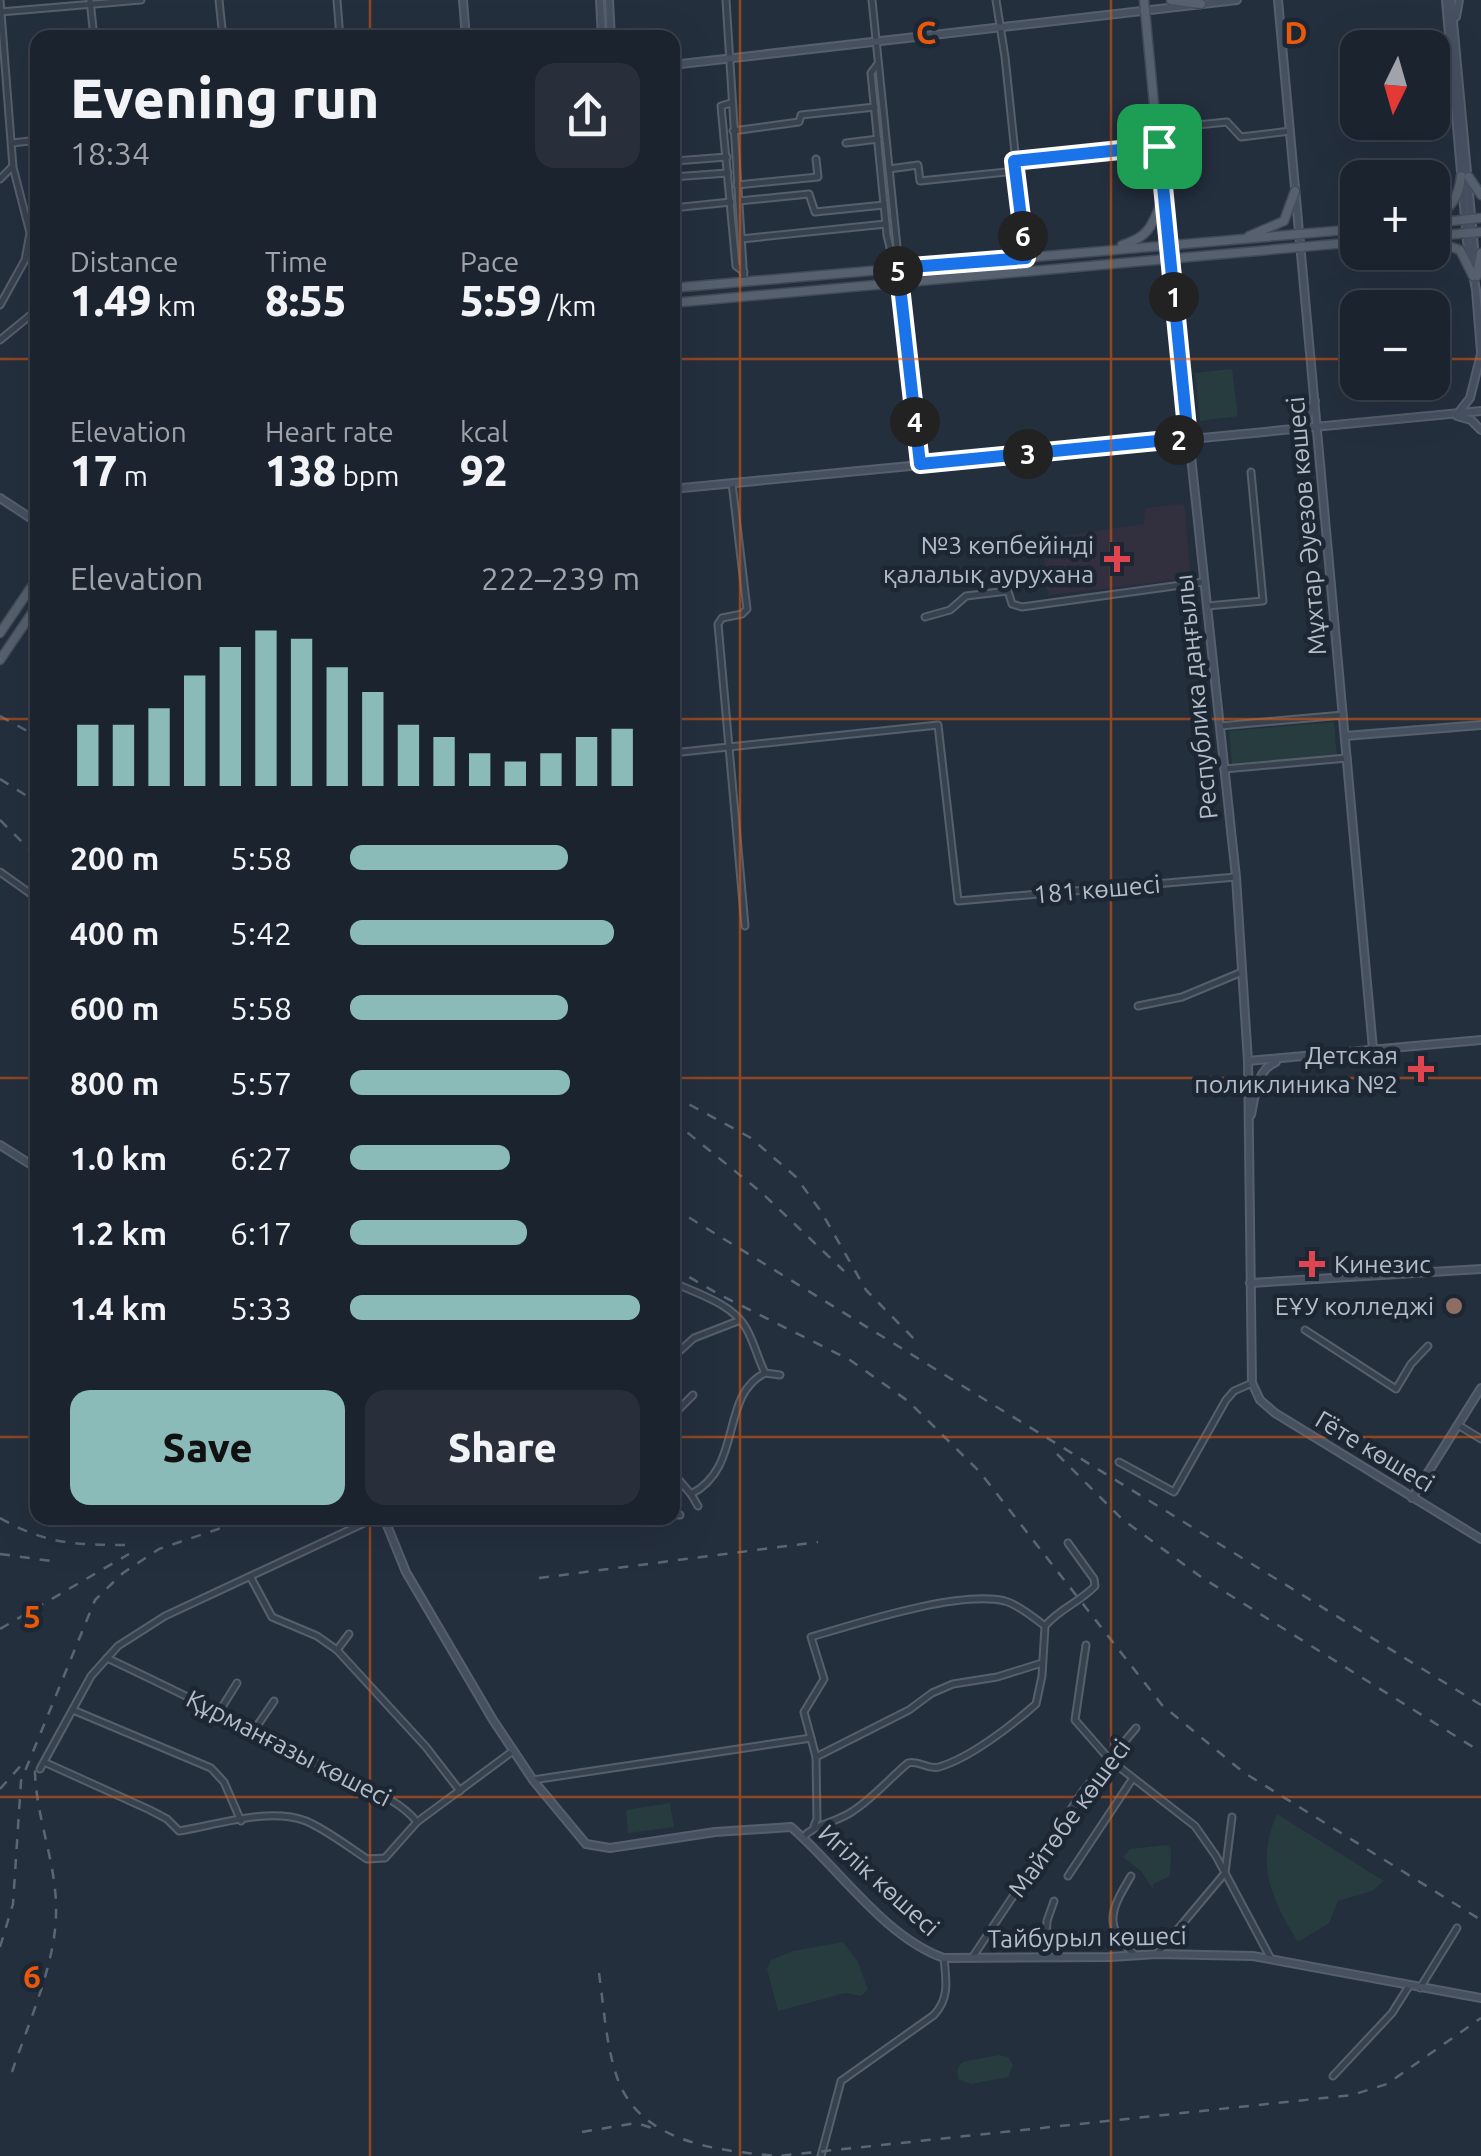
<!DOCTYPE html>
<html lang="en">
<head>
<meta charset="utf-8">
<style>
  body { margin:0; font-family:Ubuntu,sans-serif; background:#282f3a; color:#f1f3f6; height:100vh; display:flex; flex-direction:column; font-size:38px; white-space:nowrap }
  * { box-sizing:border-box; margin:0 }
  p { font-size:32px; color:#a0a4aa }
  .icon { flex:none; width:55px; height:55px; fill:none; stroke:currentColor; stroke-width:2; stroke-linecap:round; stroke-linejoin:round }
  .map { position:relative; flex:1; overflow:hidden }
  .drawer { position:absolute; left:30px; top:30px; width:650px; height:1495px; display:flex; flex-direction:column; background:#1b232e; border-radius:20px; box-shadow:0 10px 40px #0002,0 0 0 2px #39404a }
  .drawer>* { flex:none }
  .needle { width:65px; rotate:185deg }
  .controls { position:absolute; left:1340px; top:30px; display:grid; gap:20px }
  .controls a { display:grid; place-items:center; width:110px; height:110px; border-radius:20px; background:#1b232e; box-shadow:0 10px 40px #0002,0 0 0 2px #39404a; font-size:50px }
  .pin { position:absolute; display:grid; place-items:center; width:85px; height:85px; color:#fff; margin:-42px; border-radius:20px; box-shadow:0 5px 15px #0006 }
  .km { position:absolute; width:50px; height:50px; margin:-25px; border-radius:50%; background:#222; color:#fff; font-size:28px; line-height:50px; text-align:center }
  .round { display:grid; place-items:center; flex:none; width:105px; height:105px; border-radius:20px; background:#282f3a }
  .head { display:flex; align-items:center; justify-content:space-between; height:170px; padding:0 40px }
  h1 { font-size:55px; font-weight:800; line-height:75px }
  .stats { display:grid; grid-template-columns:repeat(3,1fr); gap:15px; height:170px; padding:10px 40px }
  .stats div { display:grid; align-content:center }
  .stats b { font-size:42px; font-weight:800 }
  .stats small { font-size:28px; font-weight:400 }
  .stats p { font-size:28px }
  .chart { height:280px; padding:20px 40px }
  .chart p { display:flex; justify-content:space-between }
  .chart svg { width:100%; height:180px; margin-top:10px; stroke:#8bbbb9; stroke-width:6 }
  .button { display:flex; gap:20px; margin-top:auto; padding:20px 40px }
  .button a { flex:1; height:115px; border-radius:20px; background:#8bbbb9; color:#111; font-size:40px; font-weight:800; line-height:115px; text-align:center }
  .button a+a { background:#282f3a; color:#f1f3f6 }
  ul { padding:0 40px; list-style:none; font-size:32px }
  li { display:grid; grid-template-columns:160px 120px 1fr; align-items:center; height:75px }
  li i { height:25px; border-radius:12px; background:#8bbbb9 }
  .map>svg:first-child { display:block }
</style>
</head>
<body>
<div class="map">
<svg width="1481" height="2156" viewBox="0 0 1481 2156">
  <rect width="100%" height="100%" fill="#242f3e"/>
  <polygon fill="#32303f" points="1184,504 1191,578 1048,595 1042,539 1144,524 1145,508"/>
  <g fill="#263c3f">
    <polygon points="1232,369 1238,416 1200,421 1195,373"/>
    <polygon points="1334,722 1337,757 1232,765 1229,731"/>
    <polygon points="670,1803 674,1827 628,1833 626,1810"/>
    <path d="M1277,1814L1384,1881L1372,1891L1338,1901L1329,1923L1298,1942C1271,1899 1255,1863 1277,1814Z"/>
    <polygon points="1167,1845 1171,1849 1170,1876 1153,1884 1153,1889 1141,1871 1123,1857 1130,1849"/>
    <polygon points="843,1942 858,1962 868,1990 861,1996 845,1993 778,2011 767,1969 771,1960 793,1951"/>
    <polygon points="999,2055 1008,2057 1013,2065 1008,2077 971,2084 958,2079 957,2070 962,2062"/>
  </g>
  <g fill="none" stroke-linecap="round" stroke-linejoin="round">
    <g stroke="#565f6c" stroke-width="9">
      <g id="street">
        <polyline points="90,0 94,38"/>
        <polyline points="219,0 223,38"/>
        <polyline points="337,0 340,38"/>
        <polyline points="726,0 744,282"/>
        <polyline points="872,0 919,464"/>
        <polyline points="996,0 1005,57 1026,258"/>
        <polyline points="0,12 141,0"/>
        <polyline points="877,65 871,73 887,235 891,252 897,259"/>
        <polyline points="731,103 721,106 736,266 744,272"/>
        <polyline points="1157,129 1227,122 1241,137 1290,131"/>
        <polyline points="733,131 799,122 801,115 875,107"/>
        <polyline points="12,143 38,140"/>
        <polyline points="846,143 878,139"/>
        <polyline points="675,161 727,157"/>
        <polyline points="1015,161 1159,146"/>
        <polyline points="889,169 918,165 920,181 1016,171"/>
        <polyline points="672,177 728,173"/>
        <polyline points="0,179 12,167"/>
        <polyline points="737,185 818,177 816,159"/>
        <polyline points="739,201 809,194 815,212 884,205"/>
        <polyline points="672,208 731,202"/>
        <polyline points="741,239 886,224"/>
        <polyline points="0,305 25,260 30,233 13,167 0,0"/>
        <polyline points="0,340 38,309"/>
        <polyline points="38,395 38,404"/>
        <polyline points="732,483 747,609 742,614 722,618 718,624 745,926"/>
        <polyline points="1207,606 1263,601 1251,472"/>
        <polyline points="925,617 950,610 966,596 1008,591 1012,604 1022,607 1203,582"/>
        <polyline points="1220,726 1343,715"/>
        <polyline points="672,753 938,725 958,901 1236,877"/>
        <polyline points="1224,769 1347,758"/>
        <polyline points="0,872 38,899"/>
        <polyline points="1138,1006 1182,997 1242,972"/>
        <path d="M672,1282C696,1293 733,1304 746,1328C754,1342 758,1359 765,1373"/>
        <polyline points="1305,1330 1396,1389 1411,1364 1428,1346"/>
        <polyline points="672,1358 694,1338 738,1321"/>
        <polyline points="672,1416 693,1395"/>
        <polyline points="1458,1425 1481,1439"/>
        <polyline points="1119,1462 1174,1492 1226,1400 1234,1391 1252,1383"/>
        <polyline points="672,1472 691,1494"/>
        <path d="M698,1506L691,1494C744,1467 719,1396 765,1373L780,1375"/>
        <polyline points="672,1515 680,1515"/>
        <polyline points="251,1578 272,1617 317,1636 337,1650 426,1747 460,1791"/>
        <path d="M1045,1626C1059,1609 1080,1602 1095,1586L1094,1579L1068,1543"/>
        <polyline points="1086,1645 1075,1720 1110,1760 1195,1826 1216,1856 1271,1959"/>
        <polyline points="337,1650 349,1634"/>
        <path d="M107,1658C183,1694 257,1731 331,1771C361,1788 395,1795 417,1822"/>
        <polyline points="73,1710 211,1768 224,1782 241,1821"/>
        <polyline points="219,1712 237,1683"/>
        <polyline points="255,1729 274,1701"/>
        <polyline points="816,1757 909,1710 932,1693 953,1684 997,1677 1042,1663"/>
        <path d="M44,1762L150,1810L167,1819L179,1831C217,1825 268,1807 306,1821C327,1830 347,1846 367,1859L385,1858L417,1822L513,1751"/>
        <polyline points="40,1769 91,1676 118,1646 165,1616 375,1518"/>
        <polyline points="533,1780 811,1738"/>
        <path d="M803,1837C817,1823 836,1823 853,1811C873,1798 889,1779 908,1763C920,1760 927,1770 939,1767C970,1758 1011,1726 1036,1704L1042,1676L1045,1626C1034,1618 1019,1605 1005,1601C958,1590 859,1623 811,1637L824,1679L804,1712L816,1757L817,1819L814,1826"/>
        <polyline points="1068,1876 1133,1778"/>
        <path d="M1131,1876C1112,1908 1101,1926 1134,1954"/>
        <polyline points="1157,1954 1225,1873 1232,1817"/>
        <polyline points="1045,1957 1047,1921 1054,1901"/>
        <polyline points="972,1958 1083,1791 1136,1728"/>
        <polyline points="1420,1988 1457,1928"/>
        <polyline points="1333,2076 1392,2013 1409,1986"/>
        <path d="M821,2156L841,2081L934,2015C950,1997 946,1981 944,1958"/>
      </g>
    </g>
    <g stroke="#565f6c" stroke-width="10">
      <g id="secondary">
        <polyline points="463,0 466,38"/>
        <polyline points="600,0 602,38"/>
        <polyline points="609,0 611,38"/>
        <polyline points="1278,0 1373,1049"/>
        <polyline points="1446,0 1467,241 1476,290 1481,352"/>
        <polyline points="1451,0 1476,269"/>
        <polyline points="1456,17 1459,0"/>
        <polyline points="672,65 1237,0"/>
        <polyline points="1170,260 1236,877 1248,1061 1252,1383 1260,1400 1275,1413 1481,1539"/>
        <polyline points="1459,412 1470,398 1481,354"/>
        <polyline points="1457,416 1471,420 1481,430"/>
        <polyline points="1296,427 1306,419 1315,401"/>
        <polyline points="672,489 1481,411"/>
        <polyline points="0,498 38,523"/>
        <polyline points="1345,736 1481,725"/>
        <polyline points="1248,1061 1481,1040"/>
        <path d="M1251,1115C1255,1096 1256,1070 1276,1062"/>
        <polyline points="0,1145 38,1169"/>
        <polyline points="1250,1283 1481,1269"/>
        <polyline points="1412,1498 1481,1388"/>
        <path d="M384,1518L406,1572L493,1720L533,1780L586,1844L610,1848L715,1832L791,1827C838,1867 884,1937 944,1958L1110,1957L1157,1954L1253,1956L1481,1998"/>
      </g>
    </g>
    <g stroke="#414a57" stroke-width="11">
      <g id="primary">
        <polyline points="1144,0 1168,250"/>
        <polyline points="1171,0 1201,4"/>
        <polyline points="1469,177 1481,195"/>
        <path d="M1432,218C1452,209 1459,196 1461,176"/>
        <polyline points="1432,223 1481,218"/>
        <polyline points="1249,236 1284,221 1295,191"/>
        <polyline points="1432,236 1481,232"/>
        <polyline points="1432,240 1460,250 1473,276"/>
        <path d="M1122,245C1147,238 1152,227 1161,203"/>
        <polyline points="1477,276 1481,253"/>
        <polyline points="672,288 1358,229"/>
        <polyline points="672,303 1358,242"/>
        <polyline points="0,633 38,577"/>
        <polyline points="0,660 38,604"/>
      </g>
    </g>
    <use href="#street" stroke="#38414e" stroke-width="5"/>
    <use href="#secondary" stroke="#465061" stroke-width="6"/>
    <use href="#primary" stroke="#56606e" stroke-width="8"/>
    <g stroke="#5a6575" stroke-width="2.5" stroke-dasharray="10 10" stroke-linecap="butt">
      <polyline points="0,716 38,737"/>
      <polyline points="0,779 38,803"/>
      <polyline points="0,820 38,858"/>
      <polyline points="672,1095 751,1138 796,1177 822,1213 866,1290 919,1344"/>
      <polyline points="672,1120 762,1193 844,1271"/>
      <polyline points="672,1207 1481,1705"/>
      <polyline points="672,1267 720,1295 850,1360 908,1401 979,1471 1162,1705 1243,1772 1481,1920"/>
      <polyline points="1057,1454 1122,1519 1201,1577 1481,1752"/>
      <path d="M0,1518C47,1545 78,1545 130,1545"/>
      <polyline points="0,1554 51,1561"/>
      <polyline points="539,1578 818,1542"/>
      <polyline points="0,1629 129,1554"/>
      <polyline points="0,1789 24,1762"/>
      <polyline points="0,1947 13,1904 21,1781 95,1600 123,1573 159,1549 245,1520"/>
      <path d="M599,1973C604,2008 606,2047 618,2080C642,2144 721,2151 778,2156L1352,2095L1387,2084L1481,2018"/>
      <path d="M12,2072C28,2024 55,1965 56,1915C58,1863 33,1813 35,1761"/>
      <polyline points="582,2132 636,2123 659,2130"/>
    </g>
  </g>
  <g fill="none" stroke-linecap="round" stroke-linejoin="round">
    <g stroke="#fff" stroke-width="20">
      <polygon id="route" points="1159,146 1188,438 920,464 898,268 1026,258 1014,161"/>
    </g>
    <use href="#route" stroke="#1a73e8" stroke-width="12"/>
  </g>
  <path fill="none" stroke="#e8590c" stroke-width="2.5" stroke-opacity="0.55" d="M370,0V38M740,0V2156M1111,0V2156M0,359H38M672,359H1358M1432,359H1481M0,719H38M672,719H1481M0,1078H38M672,1078H1481M0,1437H38M672,1437H1481M370,1518V2156M0,1797H1481"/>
  <g fill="#e0444e" stroke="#1d2633" stroke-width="4">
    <path d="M1112 544h10v10h10v10h-10v10h-10v-10h-10v-10h10z"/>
    <path d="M1416 1054h10v10h10v10h-10v10h-10v-10h-10v-10h10z"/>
    <path d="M1307 1249h10v10h10v10h-10v10h-10v-10h-10v-10h10z"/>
  </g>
  <circle fill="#8d6e63" stroke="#1d2633" stroke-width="4" cx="1454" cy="1306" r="10"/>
  <g text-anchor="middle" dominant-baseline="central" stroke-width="9" stroke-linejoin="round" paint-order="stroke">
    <g font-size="25" fill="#b4bcc9" stroke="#1d2633">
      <text transform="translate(1306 526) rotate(-95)">Мұхтар Әуезов көшесі</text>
      <text transform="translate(1196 697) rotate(-96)">Республика даңғылы</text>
      <text transform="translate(1097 889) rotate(-5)">181 көшесі</text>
      <text transform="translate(1375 1451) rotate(31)">Гёте көшесі</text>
      <text transform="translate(289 1748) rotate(27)">Құрманғазы көшесі</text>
      <text transform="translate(1069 1818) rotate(-54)">Майтөбе көшесі</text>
      <text transform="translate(879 1880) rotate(42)">Игілік көшесі</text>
      <text transform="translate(1087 1937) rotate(-1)">Тайбурыл көшесі</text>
    </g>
    <g font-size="25" fill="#b4bcc9" stroke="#1d2633" text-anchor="end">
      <text x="1094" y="545">№3 көпбейінді<tspan x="1094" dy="29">қалалық аурухана</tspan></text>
      <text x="1398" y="1055">Детская<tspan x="1398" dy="29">поликлиника №2</tspan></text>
      <text x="1334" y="1264" text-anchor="start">Кинезис</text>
      <text x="1434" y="1306">ЕҰУ колледжі</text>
    </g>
  </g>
  <g font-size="32" text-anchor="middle" font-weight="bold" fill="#e8590c" stroke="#1d2633" stroke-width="9" stroke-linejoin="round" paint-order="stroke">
    <text x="926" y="44">C</text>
    <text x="1296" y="44">D</text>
    <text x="32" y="1628">5</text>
    <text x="32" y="1988">6</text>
  </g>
</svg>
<div class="controls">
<a><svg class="needle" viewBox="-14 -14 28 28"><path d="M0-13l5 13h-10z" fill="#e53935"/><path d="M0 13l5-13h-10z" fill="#a0a4aa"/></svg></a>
<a>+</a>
<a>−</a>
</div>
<div class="pin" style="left:1159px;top:146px;background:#1e9e55"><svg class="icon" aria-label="arrive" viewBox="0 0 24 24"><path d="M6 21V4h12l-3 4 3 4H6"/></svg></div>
<b class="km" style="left:1174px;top:297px">1</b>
<b class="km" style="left:1179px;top:440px">2</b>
<b class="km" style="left:1028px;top:454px">3</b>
<b class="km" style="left:915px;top:422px">4</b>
<b class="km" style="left:898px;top:271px">5</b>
<b class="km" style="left:1023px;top:236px">6</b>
<section class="drawer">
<div class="head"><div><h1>Evening run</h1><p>18:34</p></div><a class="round"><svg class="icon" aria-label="share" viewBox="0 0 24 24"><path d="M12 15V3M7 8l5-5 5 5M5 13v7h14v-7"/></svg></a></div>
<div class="stats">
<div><p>Distance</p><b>1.49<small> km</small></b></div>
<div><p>Time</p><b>8:55</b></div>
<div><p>Pace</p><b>5:59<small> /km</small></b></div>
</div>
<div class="stats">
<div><p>Elevation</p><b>17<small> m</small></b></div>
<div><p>Heart rate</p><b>138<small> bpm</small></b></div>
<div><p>kcal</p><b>92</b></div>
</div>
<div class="chart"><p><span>Elevation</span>222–239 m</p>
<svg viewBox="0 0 160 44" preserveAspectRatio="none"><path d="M5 44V29M15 44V29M25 44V25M35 44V17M45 44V10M55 44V6M65 44V8M75 44V15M85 44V21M95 44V29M105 44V32M115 44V36M125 44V38M135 44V36M145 44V32M155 44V30"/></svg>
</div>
<ul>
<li><b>200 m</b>5:58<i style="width:75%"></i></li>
<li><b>400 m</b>5:42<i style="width:91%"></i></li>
<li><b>600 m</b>5:58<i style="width:75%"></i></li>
<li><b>800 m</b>5:57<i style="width:76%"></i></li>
<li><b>1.0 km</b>6:27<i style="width:55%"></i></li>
<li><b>1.2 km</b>6:17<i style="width:61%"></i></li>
<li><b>1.4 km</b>5:33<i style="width:100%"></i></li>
</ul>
<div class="button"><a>Save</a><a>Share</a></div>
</section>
</div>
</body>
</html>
